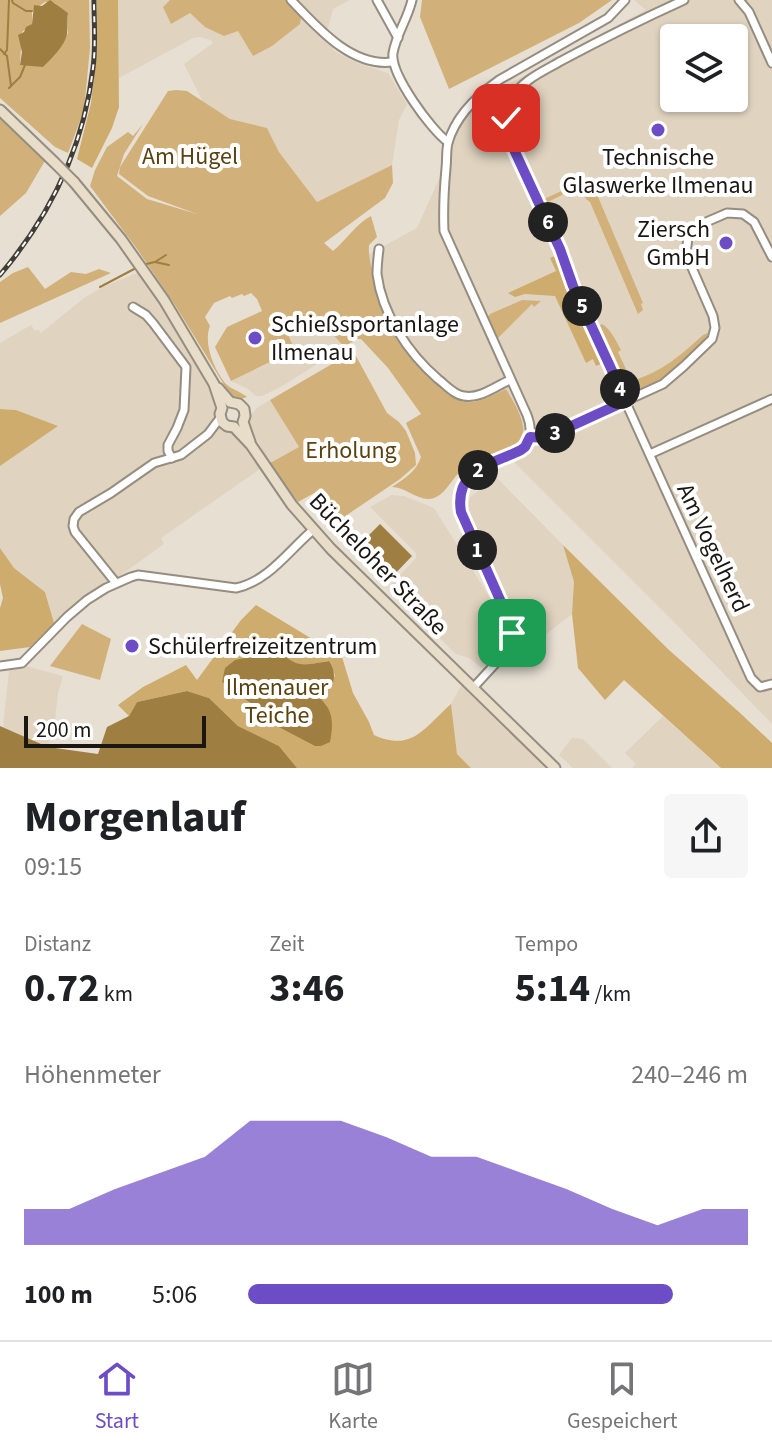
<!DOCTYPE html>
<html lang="de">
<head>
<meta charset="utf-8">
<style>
  body { margin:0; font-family:"Source Sans 3",sans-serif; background:#f6f6f6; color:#202124; height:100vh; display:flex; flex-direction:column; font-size:30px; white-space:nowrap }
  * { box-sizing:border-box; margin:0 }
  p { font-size:26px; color:#757577 }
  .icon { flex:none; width:44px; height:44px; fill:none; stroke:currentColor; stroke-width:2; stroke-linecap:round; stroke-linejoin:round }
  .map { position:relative; height:768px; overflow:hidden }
  .drawer { display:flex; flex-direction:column; background:#fff; flex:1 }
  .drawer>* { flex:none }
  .tools { position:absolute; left:660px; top:24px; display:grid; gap:16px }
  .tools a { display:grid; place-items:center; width:88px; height:88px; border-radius:8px; background:#fff; box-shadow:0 2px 6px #0004; font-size:40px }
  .scale { position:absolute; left:24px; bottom:20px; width:182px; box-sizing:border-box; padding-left:8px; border:4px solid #1a1713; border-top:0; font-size:22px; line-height:28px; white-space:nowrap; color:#1a1713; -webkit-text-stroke:6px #fff; paint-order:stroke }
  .pin { position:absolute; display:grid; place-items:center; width:68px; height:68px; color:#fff; margin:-34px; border-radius:16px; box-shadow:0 4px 12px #0006 }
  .km { position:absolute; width:40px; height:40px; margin:-20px; border-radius:50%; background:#222; color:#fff; font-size:22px; line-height:40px; text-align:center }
  .round { display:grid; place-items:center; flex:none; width:84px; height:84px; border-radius:8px; background:#f6f6f6 }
  .head { display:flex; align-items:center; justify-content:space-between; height:136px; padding:0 24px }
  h1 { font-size:44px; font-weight:700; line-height:60px }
  .metrics { display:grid; grid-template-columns:repeat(3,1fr); gap:12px; height:136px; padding:8px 24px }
  .metrics div { display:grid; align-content:center }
  .metrics b { font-size:40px; font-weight:700 }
  .metrics small { font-size:22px; font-weight:400 }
  .metrics p { font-size:22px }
  .chart { height:224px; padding:16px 24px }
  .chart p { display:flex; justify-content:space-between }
  .chart svg { width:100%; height:144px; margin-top:8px; fill:#6d4dc6; opacity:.7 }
  ul { padding:0 24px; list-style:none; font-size:26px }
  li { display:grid; grid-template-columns:128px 96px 1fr; align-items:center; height:60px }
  li i { height:20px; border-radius:10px; background:#6d4dc6 }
  .menu { display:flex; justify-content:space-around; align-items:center; height:112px; border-top:2px solid #e0e0e0; background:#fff; font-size:22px; color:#757577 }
  .menu a { display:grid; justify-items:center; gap:4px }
  .menu .active { color:#6d4dc6 }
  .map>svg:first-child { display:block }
</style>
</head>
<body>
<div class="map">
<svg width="772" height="768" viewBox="0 0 772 768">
  <rect width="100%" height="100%" fill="#e7dfd2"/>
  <g fill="#e0d4c0" fill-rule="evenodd">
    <polygon points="118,0 350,0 333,9 328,29 334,51 357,63 388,73 407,104 399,120 392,165 317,202 279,152 267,128 230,119 203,102 184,64 213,43 211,40 199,37 193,38 119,78"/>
    <path d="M634,0H772V724L676,624L395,343L358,260L417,228L451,152L458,129L473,108L504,87L646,10ZM674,38H734V98H674Z"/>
    <polygon points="137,273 159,302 211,390 218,409 216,416 222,427 230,430 237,437 260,469 161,538 164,544 110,583 88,596 54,623 45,592 14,568 0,548 0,466 58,426 16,410 0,409 0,343 31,325 35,331 38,329 41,333 84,298 103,287"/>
    <polygon points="316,312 344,347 284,385 262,396 256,396 248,389 231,381 295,351 285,328"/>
    <polygon points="270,400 299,447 270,463 249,426 251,415 257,408"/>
    <polygon points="497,478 563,545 574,582 572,614 545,635 523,634 467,510 470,497"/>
    <polygon points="392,495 404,496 434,508 499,612 505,634 502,648 482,668 469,658 456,654 388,588 416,558 416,553 370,507"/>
    <polygon points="26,666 63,676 58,693 53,738 50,738 48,747 3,727 9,670"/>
    <polygon points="462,684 549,768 471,768 457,755 451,704"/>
    <polygon points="663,716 721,768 632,768 636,764 625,753"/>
    <polygon points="572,738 583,739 612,768 573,768 559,755"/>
  </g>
  <g fill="#d1b179" fill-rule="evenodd">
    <path d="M0,0H89L90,48L84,110L68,153L55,147L0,98ZM45,2L55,3L59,8L68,13V33L63,43L54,56L20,64L22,32L32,24V11Z"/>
    <polygon points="170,0 286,0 301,18 300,24 272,46 253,56 238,31 224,36 205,27 190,13 171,24 163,7"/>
    <polygon points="422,0 612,0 579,23 449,89 420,17"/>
    <path d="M176,90L187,91L230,119L267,128L279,152L317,202L392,165L393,183L385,198L324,243L333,251C346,240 356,224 371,216L377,237L369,245C368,258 372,269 375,281C386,322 404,352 435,380C442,387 450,396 459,400C474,407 492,395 506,389C537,440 525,442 477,465C455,464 452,491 434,498C420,503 406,487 392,487C405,478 416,472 421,457L406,423L421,414L388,368L361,339H356L344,347L315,313L285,328L295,350L231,381L215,347L227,327L262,311L257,299L251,293L244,296L242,294L232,298L230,296L214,303L205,317L210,326C203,343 214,369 225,383C230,389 240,391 247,397L241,399L231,396L175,305L137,249L90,186L95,170L107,147L128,132L133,136L143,124L124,154L117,176L147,199L197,214L148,196L119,174L120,167L168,91Z"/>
    <polygon points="0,117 46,159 26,193 0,216"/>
    <polygon points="590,178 643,303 641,304 643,310 638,314 590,202 586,199 580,184 567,190 570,197 569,198 566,193 548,202 549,205 546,206 544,199"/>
    <polygon points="28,267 45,289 71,272 86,274 99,269 111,273 0,323 0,282 13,273"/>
    <polygon points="522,300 541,301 534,307 532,304 497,339 487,318 490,314"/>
    <path d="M602,324C611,329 616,341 621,350L618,352L630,378L634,380C662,372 682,354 703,335L708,333L706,339C686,358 662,386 634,390C618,380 608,347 600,330V325Z"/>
    <polygon points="351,353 356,356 387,413 399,422 406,431 415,453 416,465 400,479 338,521 316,492 298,502 270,463 299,447 270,400"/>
    <polygon points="82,624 111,639 100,680 50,666"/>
  </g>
  <g fill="#ceac6e" fill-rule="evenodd">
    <polygon points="97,0 118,0 119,107 112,128 92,168 77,159 91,103 97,46"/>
    <polygon points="559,254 604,360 601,364 596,366 593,359 586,363 555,296 525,294 515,297 508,293 556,271 550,258"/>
    <polygon points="0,409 16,410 58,426 0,466"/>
    <polygon points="563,545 669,650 739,712 772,743 772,768 721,768 624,680 605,700 578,668 572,614 574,582"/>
    <polygon points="0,548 14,568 45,592 54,623 30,647 0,651 0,608 3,598 0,584"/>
    <path d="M256,605L342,657L353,693L369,722L374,735C412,752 423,729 451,704L457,754L471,768H297L279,746L238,726L209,698L187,691L137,702L129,716L118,705L143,687L186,665L197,680L241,620ZM329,661L332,666L335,676C319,687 312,691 327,708L275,725L263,711L232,691L222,682L290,662L299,666Z"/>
  </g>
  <g fill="#9f7e41">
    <path d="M50,0L68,13C67,19 68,27 67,34C65,46 51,59 43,67L20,65L22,52L18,35L24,32L26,27L32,24L34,5L42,6Z"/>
    <polygon points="380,524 412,556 390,579 357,547"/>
    <path d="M279,651C298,669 304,665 329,661C334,668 335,674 333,683L323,684L318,691C320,699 323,701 328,708C334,719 332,731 330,742L321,746H315L275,725L263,711L232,691L222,682L225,668L235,660Z"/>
    <polygon points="187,691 209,698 238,726 279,746 297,768 0,768 0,726 48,747 98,754 107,727 129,716 137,702"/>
  </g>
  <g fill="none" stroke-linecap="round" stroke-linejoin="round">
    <g stroke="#9f7e41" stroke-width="2">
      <polyline points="12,0 13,3 26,11 32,11"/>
      <polyline points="0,49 7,56 11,86"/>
      <polyline points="4,54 7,50 9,0"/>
      <polyline points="9,88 20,77 25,65"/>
      <polyline points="155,262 169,265"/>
      <polyline points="142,265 155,262 166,255"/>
      <polyline points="100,287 136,268"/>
    </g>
    <g stroke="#948d80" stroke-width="11">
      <g id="minor">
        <path d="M291,0C317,27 351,67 392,62"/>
        <polyline points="377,0 398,38"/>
        <path d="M412,0C408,18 396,35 393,53C390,74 431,130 448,142"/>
        <path d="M684,0C642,19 602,39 561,61C544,71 522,80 512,98C505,112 506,126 510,141L560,249L573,286L751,678L760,687L772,684"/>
        <polyline points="739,0 749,12 772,63"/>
        <polyline points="485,90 490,95 509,107"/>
        <path d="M379,249C378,257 377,266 377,274C382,314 408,353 438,379C446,385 454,395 464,396C480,399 496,386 510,380"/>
        <polyline points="133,307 146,315 153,323 186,367 184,410 177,428 168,445 168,451 172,458"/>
        <polyline points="530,437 545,438 663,384 684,366 712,339 715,328 713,316 686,254 688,237 697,226 727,213 743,214 754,222 772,257"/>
        <polyline points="650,454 772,399"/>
        <polyline points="116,583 75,532 73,526 74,519 79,512 111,493 154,463 181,455 208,434 220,418"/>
        <path d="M0,666L22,663L67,617L87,600L106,588L131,577L138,575L236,588C269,581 289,550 313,530"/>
        <path d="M473,688L507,651L512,638L509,621L461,512L460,491L466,479L471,474C497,458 543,456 527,415L444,231C443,210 444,190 446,168C447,160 446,151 448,143C455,117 478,95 499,80L608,18L625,0"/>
      </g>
    </g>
    <g stroke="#948d80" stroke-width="13">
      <g id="secondary">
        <polyline points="0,110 54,162"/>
        <polyline points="74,182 121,239 164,300 214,384 222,408 220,414 222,422 227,426 234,427 251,445 292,505 331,549 555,768"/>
        <polyline points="218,388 230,402 239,404 244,409 245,416 243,422 250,442"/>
      </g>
    </g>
    <use href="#minor" stroke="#fff" stroke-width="7"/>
    <use href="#secondary" stroke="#e8ddc8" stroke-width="9"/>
    <g stroke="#413d37" stroke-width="5">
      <path id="rail" d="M0,275C50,216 84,146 93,68C96,46 94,23 94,0"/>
    </g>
    <use href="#rail" stroke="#fff" stroke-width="2" stroke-dasharray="6" stroke-linecap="butt"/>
    <g stroke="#948d80" stroke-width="13" stroke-linecap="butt">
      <polyline id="secondary-bridge" points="54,162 74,182"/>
    </g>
    <use href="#secondary-bridge" stroke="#e8ddc8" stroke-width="9"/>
  </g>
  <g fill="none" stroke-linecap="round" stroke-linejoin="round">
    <g stroke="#fff" stroke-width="16">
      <path id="route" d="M506,118L510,141L560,249L573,286L626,401L545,438L530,437L525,447L521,450C491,465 454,469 461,512L505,611L512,633"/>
    </g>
    <use href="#route" stroke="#6d4dc6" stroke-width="10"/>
  </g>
  <g fill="#6d4dc6" stroke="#fff" stroke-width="3">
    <circle cx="658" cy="130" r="8"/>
    <circle cx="726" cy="243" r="8"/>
    <circle cx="255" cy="338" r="8"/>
    <circle cx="132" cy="646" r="8"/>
  </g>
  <g text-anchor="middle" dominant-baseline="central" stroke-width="8" stroke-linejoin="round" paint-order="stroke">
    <g font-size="24" fill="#5a4211" stroke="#fff">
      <text x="190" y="156">Am Hügel</text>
      <text x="351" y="450">Erholung</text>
      <text x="277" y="687">Ilmenauer<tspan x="277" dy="28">Teiche</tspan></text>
    </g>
    <g font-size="24" fill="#1a1713" stroke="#fff" text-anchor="start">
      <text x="658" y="157" text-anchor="middle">Technische<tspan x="658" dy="28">Glaswerke Ilmenau</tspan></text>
      <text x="710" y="229" text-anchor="end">Ziersch<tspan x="710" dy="28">GmbH</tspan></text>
      <text x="271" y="324">Schießsportanlage<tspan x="271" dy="28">Ilmenau</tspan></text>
      <text x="148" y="646">Schülerfreizeitzentrum</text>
    </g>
    <g font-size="24" fill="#1a1713" stroke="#fff">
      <text transform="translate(713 548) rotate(65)">Am Vogelherd</text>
      <text transform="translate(378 564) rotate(46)">Bücheloher Straße</text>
    </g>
  </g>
</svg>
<div class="tools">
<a><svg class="icon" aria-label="layers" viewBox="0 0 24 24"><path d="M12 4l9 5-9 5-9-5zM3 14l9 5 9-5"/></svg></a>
</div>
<div class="scale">200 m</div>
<div class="pin" style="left:512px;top:633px;background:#1e9e55"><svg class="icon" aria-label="arrive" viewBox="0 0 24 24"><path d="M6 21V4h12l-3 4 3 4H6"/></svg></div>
<div class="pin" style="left:506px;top:118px;background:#d93025"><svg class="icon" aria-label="check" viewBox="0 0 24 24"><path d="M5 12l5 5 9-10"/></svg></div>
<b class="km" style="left:477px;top:550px">1</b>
<b class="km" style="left:478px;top:470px">2</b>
<b class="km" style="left:555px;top:433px">3</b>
<b class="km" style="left:620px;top:389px">4</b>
<b class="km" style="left:582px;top:306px">5</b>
<b class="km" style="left:548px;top:222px">6</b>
</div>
<section class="drawer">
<div class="head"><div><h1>Morgenlauf</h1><p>09:15</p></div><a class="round"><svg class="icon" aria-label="share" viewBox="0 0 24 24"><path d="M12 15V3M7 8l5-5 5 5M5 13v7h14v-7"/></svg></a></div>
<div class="metrics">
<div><p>Distanz</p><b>0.72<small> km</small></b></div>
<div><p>Zeit</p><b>3:46</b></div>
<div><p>Tempo</p><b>5:14<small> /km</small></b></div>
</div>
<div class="chart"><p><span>Höhenmeter</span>240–246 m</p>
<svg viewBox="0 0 160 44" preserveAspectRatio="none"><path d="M0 44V33L10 33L20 27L30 22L40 17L50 6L60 6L70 6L80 11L90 17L100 17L110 22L120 27L130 33L140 38L150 33L160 33V44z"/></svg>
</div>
<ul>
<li><b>100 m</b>5:06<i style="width:85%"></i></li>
</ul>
</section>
<nav class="menu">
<a class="active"><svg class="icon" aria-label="home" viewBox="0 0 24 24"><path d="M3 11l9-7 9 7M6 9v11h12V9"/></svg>Start</a>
<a><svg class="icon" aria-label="map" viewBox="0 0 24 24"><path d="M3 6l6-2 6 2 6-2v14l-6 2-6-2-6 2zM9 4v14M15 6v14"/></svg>Karte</a>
<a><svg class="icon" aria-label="saved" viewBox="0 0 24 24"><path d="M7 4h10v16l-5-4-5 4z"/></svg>Gespeichert</a>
</nav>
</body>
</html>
